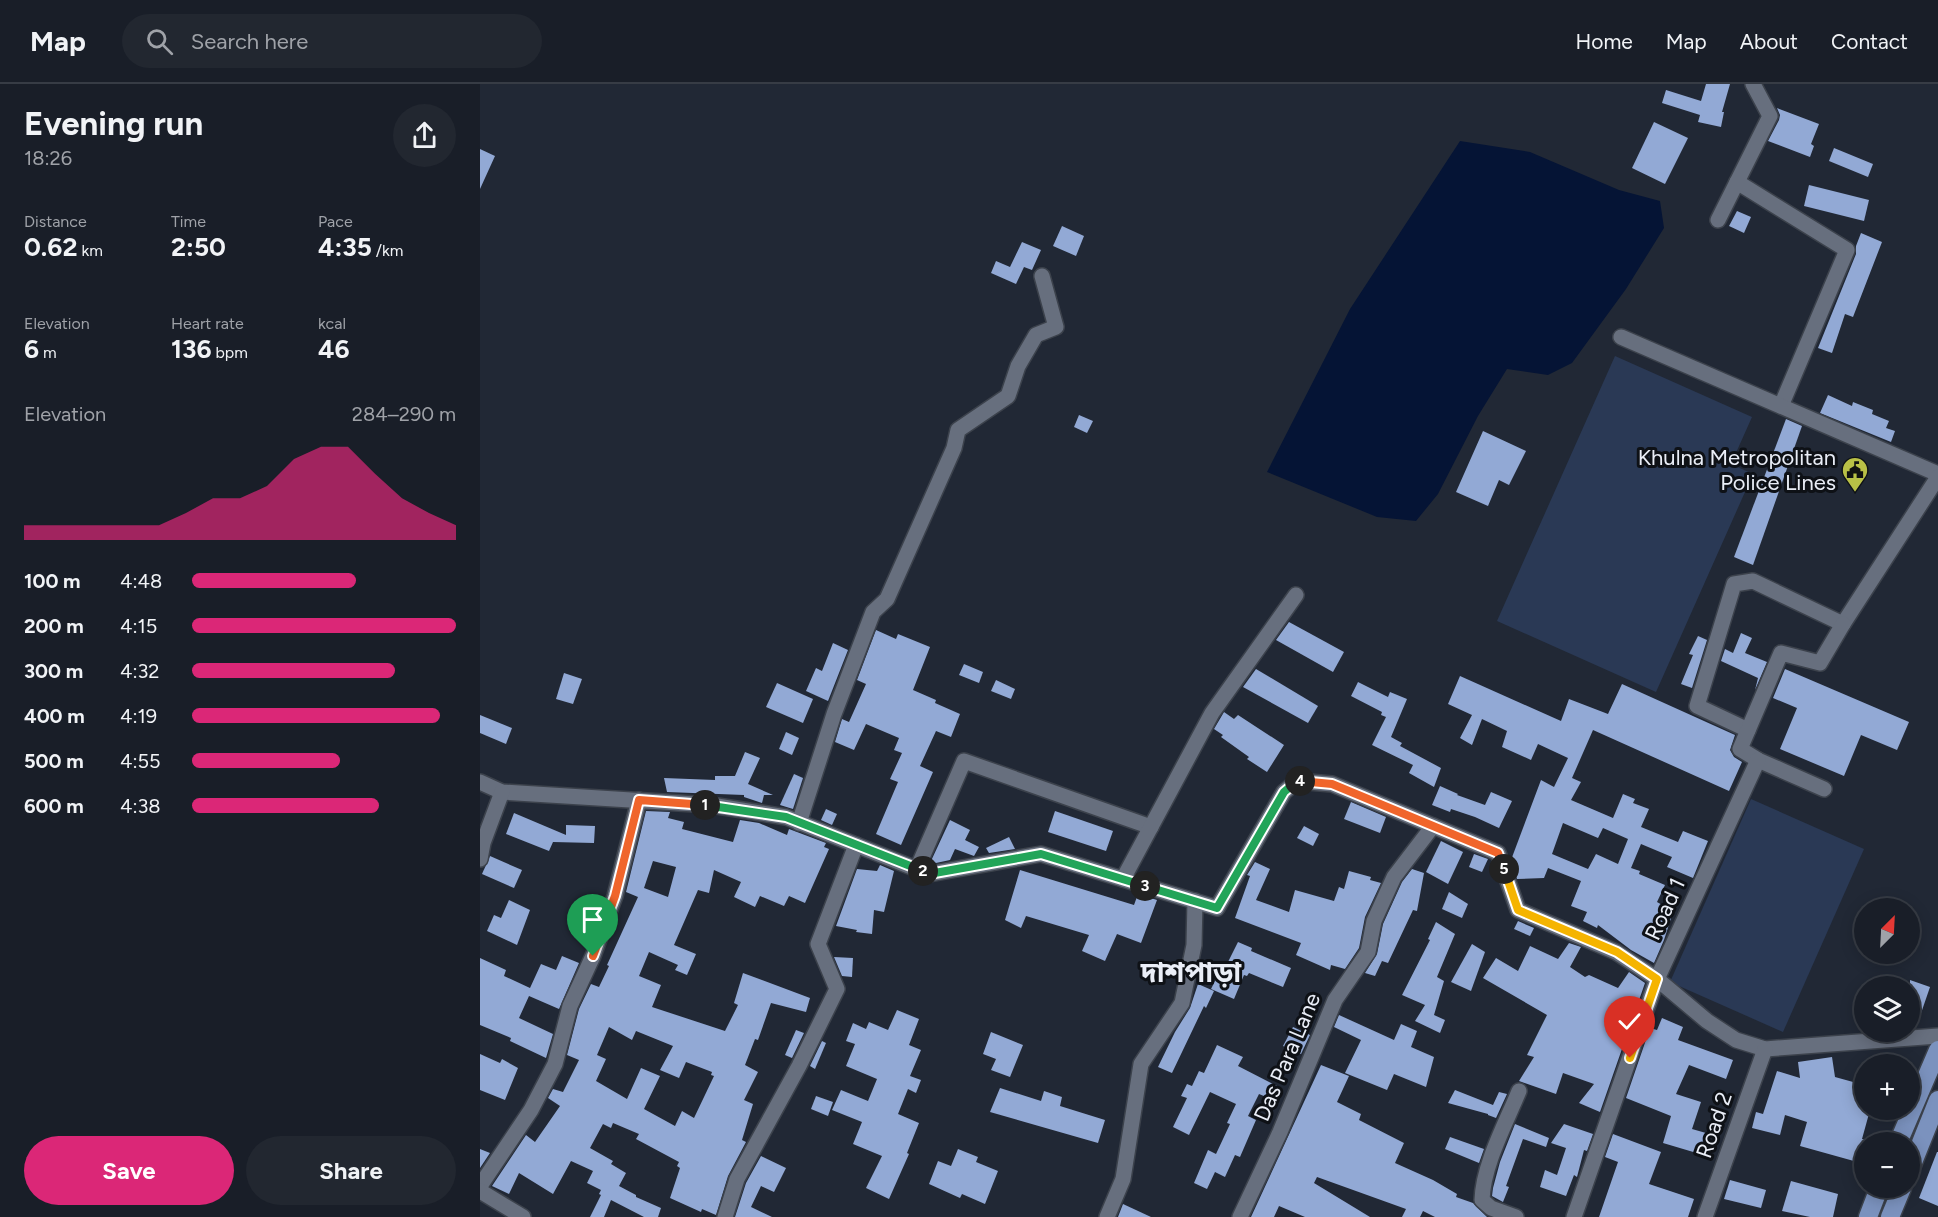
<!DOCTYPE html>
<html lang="en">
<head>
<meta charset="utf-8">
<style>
  body { margin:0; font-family:Figtree,"Noto Sans Bengali",sans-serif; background:#222730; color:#f1f3f6; height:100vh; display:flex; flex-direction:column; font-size:22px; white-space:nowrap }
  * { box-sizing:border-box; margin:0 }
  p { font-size:20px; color:#9fa2a8 }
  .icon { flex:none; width:33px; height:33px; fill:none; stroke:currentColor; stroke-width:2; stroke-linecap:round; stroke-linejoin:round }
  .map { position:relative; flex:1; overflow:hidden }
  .sheet { display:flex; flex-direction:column; background:#191e28; width:480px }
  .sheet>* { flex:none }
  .needle { width:39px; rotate:24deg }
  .buttons { position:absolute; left:1374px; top:814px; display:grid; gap:12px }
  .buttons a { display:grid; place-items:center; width:66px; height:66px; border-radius:50%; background:#191e28; box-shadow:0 3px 15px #0003,0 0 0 2px #373c45; font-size:30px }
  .pin { position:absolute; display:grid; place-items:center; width:51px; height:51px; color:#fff; margin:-62px -26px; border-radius:50% 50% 50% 0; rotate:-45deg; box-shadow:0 0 6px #0007 }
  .pin .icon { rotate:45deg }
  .km { position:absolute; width:30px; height:30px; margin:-15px; border-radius:50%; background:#222; color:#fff; font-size:16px; line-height:30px; text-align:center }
  .round { display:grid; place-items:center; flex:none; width:63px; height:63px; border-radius:32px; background:#222730 }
  .headline { display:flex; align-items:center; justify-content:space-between; height:102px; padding:0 24px }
  h1 { font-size:33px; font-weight:700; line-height:45px }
  .figures { display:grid; grid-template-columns:repeat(3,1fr); gap:9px; height:102px; padding:6px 24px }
  .figures div { display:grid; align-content:center }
  .figures b { font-size:26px; font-weight:700 }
  .figures small { font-size:16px; font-weight:400 }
  .figures p { font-size:16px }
  .chart { height:168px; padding:12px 24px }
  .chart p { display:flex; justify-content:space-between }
  .chart svg { width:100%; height:108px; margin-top:6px; fill:#db2777; opacity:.7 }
  .button { display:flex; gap:12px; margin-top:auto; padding:12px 24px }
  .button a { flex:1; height:69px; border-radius:36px; background:#db2777; color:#fff; font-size:24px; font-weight:700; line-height:69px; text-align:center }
  .button a+a { background:#222730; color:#f1f3f6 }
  ul { padding:0 24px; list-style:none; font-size:20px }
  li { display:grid; grid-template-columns:96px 72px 1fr; align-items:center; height:45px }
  li i { height:15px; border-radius:8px; background:#db2777 }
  header { display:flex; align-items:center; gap:36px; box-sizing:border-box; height:84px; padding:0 30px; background:#191e28; border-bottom:2px solid #373c45 }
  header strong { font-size:28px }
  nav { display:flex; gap:33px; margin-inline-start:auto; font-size:21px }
  .search { width:420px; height:54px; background:#222730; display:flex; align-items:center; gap:15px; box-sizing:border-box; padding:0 21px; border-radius:33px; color:#9fa2a8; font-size:22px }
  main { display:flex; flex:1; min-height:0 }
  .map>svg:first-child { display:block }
</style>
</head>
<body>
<header>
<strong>Map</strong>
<div class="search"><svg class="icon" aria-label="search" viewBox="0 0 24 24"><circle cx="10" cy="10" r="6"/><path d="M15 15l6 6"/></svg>Search here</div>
<nav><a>Home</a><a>Map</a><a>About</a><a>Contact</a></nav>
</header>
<main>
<section class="sheet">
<div class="headline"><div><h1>Evening run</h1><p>18:26</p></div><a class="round"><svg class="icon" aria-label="share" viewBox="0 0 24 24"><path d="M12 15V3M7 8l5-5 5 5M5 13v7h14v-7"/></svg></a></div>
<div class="figures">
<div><p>Distance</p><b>0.62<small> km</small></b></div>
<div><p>Time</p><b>2:50</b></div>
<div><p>Pace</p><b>4:35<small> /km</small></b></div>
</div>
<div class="figures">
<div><p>Elevation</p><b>6<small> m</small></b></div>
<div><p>Heart rate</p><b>136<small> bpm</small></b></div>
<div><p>kcal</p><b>46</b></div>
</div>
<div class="chart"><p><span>Elevation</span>284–290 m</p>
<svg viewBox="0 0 160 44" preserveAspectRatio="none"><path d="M0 44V38L10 38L20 38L30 38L40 38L50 38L60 33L70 27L80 27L90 22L100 11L110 6L120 6L130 17L140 27L150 33L160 38V44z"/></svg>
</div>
<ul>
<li><b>100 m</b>4:48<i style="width:62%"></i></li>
<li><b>200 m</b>4:15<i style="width:100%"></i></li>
<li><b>300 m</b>4:32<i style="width:77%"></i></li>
<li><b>400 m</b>4:19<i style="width:94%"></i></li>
<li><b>500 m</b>4:55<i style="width:56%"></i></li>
<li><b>600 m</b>4:38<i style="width:71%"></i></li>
</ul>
<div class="button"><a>Save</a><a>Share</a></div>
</section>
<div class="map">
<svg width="1458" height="1133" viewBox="0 0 1458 1133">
  <rect width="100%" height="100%" fill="#212835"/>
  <g fill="#2a3955">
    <polygon points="1135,272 1272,333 1251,380 1273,390 1176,608 1017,537"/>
    <polygon points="1271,715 1384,765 1303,948 1190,898"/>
  </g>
  <polygon fill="#051435" points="980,57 1050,68 1139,106 1180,117 1184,144 1146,205 1092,279 1068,291 1027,285 998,332 958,410 936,437 897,433 787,388 870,225"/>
  <g fill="#92a9d5" fill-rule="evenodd">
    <polygon points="1226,0 1250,0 1242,28 1244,28 1241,43 1218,38 1220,31 1182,19 1186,6 1221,17"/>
    <polygon points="1297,24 1339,40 1331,60 1334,62 1330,73 1288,57 1299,36 1300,31"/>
    <polygon points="1174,38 1208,54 1185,100 1152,84"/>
    <polygon points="1354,64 1393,80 1388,93 1349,77"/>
    <polygon points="0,65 15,72 0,105"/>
    <polygon points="1329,101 1389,116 1384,137 1324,122"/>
    <polygon points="1257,127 1271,133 1264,149 1249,142"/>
    <polygon points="582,142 604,152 596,172 573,162"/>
    <polygon points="1381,149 1402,158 1373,233 1365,230 1352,269 1338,264 1376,170 1376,162"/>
    <polygon points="542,158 561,166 552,186 544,183 536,200 511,189 516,177 530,183"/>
    <polygon points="1348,311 1372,322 1373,318 1393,326 1392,330 1409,337 1406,344 1415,347 1411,358 1340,329"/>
    <polygon points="599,331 613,337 607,349 594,343"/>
    <polygon points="1306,335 1322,342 1273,481 1254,473"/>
    <polygon points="1003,347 1046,367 1029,401 1019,396 1008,422 976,408"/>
    <polygon points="809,538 864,568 853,588 796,556"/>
    <polygon points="396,546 416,555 418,550 450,563 433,606 456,616 455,619 480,630 471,653 456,647 440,682 453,688 421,761 396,750 418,698 410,695 422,669 414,666 419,654 386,640 374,666 355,658 362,635 369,638 386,600 377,596"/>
    <polygon points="1261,549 1272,554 1265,569 1287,578 1275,606 1278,594 1241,577 1245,565 1253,569"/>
    <polygon points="1218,552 1227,556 1212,604 1201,600 1213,571 1209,570"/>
    <polygon points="353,559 368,566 348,617 326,607 336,584 342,587"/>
    <polygon points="484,580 503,588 499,599 479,591"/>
    <polygon points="776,585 838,622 828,639 763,603"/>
    <polygon points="1305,585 1429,638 1417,666 1381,651 1364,692 1300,665 1317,624 1293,614"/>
    <polygon points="84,589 102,595 93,620 76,615"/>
    <path d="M980,592L1081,637L1089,615L1128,630L1142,600L1255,651L1250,666L1254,673L1262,678L1249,707L1113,646L1092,694L1101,698L1091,716L1133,734L1143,710L1155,715L1153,719L1169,725L1161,743L1198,758L1203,747L1228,757L1213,794L1187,783L1192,773L1161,760L1151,784L1160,787L1159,790L1185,801L1177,818L1184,822L1183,825L1193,828L1184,856L1174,879L1151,866L1118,841L1117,844L1103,837L1107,828L1091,822L1101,797L1068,784L1064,794L1037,795L1031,776L1061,696L1074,703L1088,674L1058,660L1051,676L1022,663L1027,647L1002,635L992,661L980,654L992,631L968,620ZM1083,739L1118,754L1123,744L1148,755L1138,780L1116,770L1108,785L1072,770Z"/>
    <polygon points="516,596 535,605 531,615 511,607"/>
    <polygon points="878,598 908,613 910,608 927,615 911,653 922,659 920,662 961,684 954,703 929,689 933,681 892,661 906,633 901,631 902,628 871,612"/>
    <polygon points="297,599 333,615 323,639 286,623"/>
    <polygon points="744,628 754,635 758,631 804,661 787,688 767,675 769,673 741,653 743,651 734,645"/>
    <polygon points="0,631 32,644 26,660 0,649"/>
    <polygon points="306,648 319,654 312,671 299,665"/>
    <polygon points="265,668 280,674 268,700 293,711 284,711 282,719 264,713 264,711 187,708 184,694 235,696 235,692 255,692"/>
    <polygon points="314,690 323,694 313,725 300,721"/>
    <polygon points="960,702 978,710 977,711 1005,721 1011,708 1032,717 1019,744 995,733 971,725 970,728 952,721"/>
    <polygon points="871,718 906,733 900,749 864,735"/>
    <polygon points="346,725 357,730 352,741 341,736"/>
    <path d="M166,727L190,728L188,734L204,738L202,745L253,758L260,736L279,739L307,751L309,745L346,759L344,763L349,765L325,819L309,812L304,822L280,812L275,823L254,813L261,798L234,786L229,809L218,806L194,861L216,870L207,891L195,886L198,881L169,868L159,892L181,901L172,923L245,947L258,921L254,919L263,889L330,914L326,928L291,919L278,956L275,955L265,981L278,988L264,1016L273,1020L262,1056L266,1058L248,1092L236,1131L222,1125L221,1128L190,1114L200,1084L197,1082L199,1078L156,1055L159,1050L133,1039L131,1044L123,1040L110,1064L133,1077L131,1080L146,1089L139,1102L156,1111V1113L181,1124L178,1133H164L131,1116L124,1133H110L121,1111L119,1110L121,1106L107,1099L113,1087L91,1077L73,1110L39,1089L29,1110L12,1102L46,1051L55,1058L80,1022L68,1014L73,1005L83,1008L99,976L87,971L99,925L111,900L119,903L129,882L127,881L158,813L146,808ZM173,777L196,783L188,813L164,804ZM129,943L152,956L156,947L193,962L180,986L199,994L206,978L232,988L231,991L234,992L214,1034L202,1027L195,1042L164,1025L180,992L161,984L147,1015L116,997L126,975L117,971Z"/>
    <polygon points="575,727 633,747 626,767 568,748"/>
    <polygon points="34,729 86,751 86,741 115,742 114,759 73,758 69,767 26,750"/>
    <polygon points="470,736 490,746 485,756 499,763 494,772 475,765 470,776 456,779 451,777"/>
    <polygon points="824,742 839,750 833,762 817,754"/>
    <polygon points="529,753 535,765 509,769 506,764"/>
    <polygon points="961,757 983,768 968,800 946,788"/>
    <polygon points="994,770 1008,775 1002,788 989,783"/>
    <polygon points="10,772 42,786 34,804 2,790"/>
    <polygon points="775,778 790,785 776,816 809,828 815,806 854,817 859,803 864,805 869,787 891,793 890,796 901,799 885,833 879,864 865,885 851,881 850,886 816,871 821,859 755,834 770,792 767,791"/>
    <polygon points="400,781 414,787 404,828 394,826 392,850 376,848 377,846 356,842 377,785 397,787"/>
    <polygon points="932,785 944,789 937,827 933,826 908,879 902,877 895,892 885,889 897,870 903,840 922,798"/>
    <polygon points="540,786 654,821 658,810 677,816 661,859 637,850 625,877 602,867 609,851 546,832 541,844 525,836"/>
    <polygon points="969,808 988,820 982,834 962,825"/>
    <polygon points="29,816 50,826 37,861 7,847 14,831 21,834"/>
    <polygon points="1038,837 1054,844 1050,852 1034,845"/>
    <polygon points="956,838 975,850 957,893 964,897 954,931 965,936 960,949 935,937 945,921 922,911 950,856 948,855"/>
    <polygon points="758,858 772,864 771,867 811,884 803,903 769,889 767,892 764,891 754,915 731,905 742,883 745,884"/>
    <polygon points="1089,859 1101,863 1090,883 1105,893 1109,891 1138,904 1149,888 1165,899 1120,1028 1099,1019 1114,1000 1083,989 1076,1010 1039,997 1054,973 1047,971 1067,931 1003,894 1016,874 1038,887 1050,862 1078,875"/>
    <polygon points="992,860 1005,868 991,907 971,898"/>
    <polygon points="82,872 99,879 79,925 49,912 39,934 73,950 66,974 30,957 31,954 0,941 0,874 26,886 24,892 50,904 61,880 76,886"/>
    <polygon points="354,873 373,874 372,893 362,892"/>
    <polygon points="1430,896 1450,903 1439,935 1430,932"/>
    <polygon points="718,900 734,907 726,924 724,922 692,989 678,983 695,948 710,924"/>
    <polygon points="417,926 439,935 429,961 441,966 430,992 441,996 436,1009 428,1005 418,1030 439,1039 427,1069 429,1070 409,1115 386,1104 402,1072 373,1060 382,1038 352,1026 361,1006 388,1017 397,995 366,982 375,960 366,957 373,939 386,945 389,938 408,946"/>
    <polygon points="859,931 914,956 921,940 937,947 931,963 954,973 946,1003 914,990 907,1006 865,989 881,956 854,943"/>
    <polygon points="1182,934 1203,943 1198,956 1253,976 1246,995 1209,981 1196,1010 1221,1018 1212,1045 1226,1049 1220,1070 1183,1059 1191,1032 1146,1014 1170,944 1177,946"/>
    <polygon points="813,943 830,951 821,970 803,962"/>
    <polygon points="316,946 324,949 312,974 305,971"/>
    <polygon points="511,948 543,961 530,993 511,986 516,975 503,970"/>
    <polygon points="342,957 346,959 335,985 330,982"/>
    <polygon points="737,961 763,973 758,982 797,1002 791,1015 779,1010 768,1032 776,1036 760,1073 755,1071 745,1093 735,1088 727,1105 714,1099 728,1066 736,1070 750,1040 747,1039 756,1020 730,1008 709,1051 693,1043 707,1014 701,1012 707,1000 712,1002 719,987 724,989"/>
    <polygon points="0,970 20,979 22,975 38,984 25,1016 0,1006"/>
    <polygon points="1352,973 1355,993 1384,1001 1384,1026 1390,1026 1382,1055 1387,1056 1384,1059 1381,1079 1320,1062 1327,1038 1305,1031 1300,1051 1272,1044 1276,1028 1283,1030 1297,987 1320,994 1318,978"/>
    <polygon points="841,981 869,992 857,1018 881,1030 879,1036 924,1059 915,1079 953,1096 977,1110 976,1113 993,1119 1007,1133 955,1133 943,1127 940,1133 922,1133 926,1125 837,1093 834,1099 890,1133 825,1133 799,1122 794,1133 771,1133"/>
    <polygon points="520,1004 561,1017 564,1007 582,1013 580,1022 625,1036 618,1059 510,1028"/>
    <polygon points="975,1006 1013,1021 1019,1008 1027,1010 1016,1034 1008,1031 1008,1030 968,1019"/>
    <polygon points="336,1012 353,1018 348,1032 331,1025"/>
    <polygon points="1035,1040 1069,1054 1066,1063 1043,1055 1026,1102 1029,1103 1023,1118 1012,1112 1013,1104 1020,1078"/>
    <polygon points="1084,1040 1113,1050 1107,1067 1104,1066 1097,1093 1094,1091 1086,1112 1060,1103 1065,1086 1077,1091 1086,1064 1071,1059"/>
    <polygon points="1133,1050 1181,1068 1169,1100 1214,1115 1208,1133 1119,1133 1138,1078 1125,1073"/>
    <polygon points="970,1053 1004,1065 999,1079 965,1065"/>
    <polygon points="0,1065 10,1069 0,1084"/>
    <polygon points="478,1065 498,1073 496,1078 518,1087 505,1120 482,1110 480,1114 449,1100 458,1077 471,1082"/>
    <polygon points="1457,1068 1458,1068 1458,1122 1439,1114"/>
    <polygon points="281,1072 306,1084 294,1108 281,1102 271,1123 292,1133 255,1133 266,1099"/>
    <polygon points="1250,1096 1286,1106 1281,1124 1244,1115"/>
    <polygon points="1311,1097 1358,1110 1353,1133 1330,1133 1302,1127"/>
    <polygon points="643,1120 671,1133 638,1133"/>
  </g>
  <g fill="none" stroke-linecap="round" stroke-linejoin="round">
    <g stroke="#3c424c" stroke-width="18">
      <g id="street">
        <polyline points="1257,98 1367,166 1301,322"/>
        <polyline points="1238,136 1290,32 1273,0"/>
        <polyline points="1141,253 1458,390"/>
        <polyline points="1268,646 1217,622 1254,500 1273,497 1363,540 1458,393"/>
        <polyline points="0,698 22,708 231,721 306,733 449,790 561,770 737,824 804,708 817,697 852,700 1018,769 1038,826 1136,868 1177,895 1227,937 1256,956 1285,965 1458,952"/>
        <polyline points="1344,705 1278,676 1260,665 1301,569 1340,579 1363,540"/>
        <polyline points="319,739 354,630 393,528 407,515 474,364 478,346 528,312 538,282 556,251 576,243 562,192"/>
        <polyline points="0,775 3,759 22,708"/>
        <polyline points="437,785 484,677 671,743"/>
        <polyline points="643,795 732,629 816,511"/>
        <polyline points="0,1102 51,1026 75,980 90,922 113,872 135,812 159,716"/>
        <polyline points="0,1107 43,1133"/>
        <polyline points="245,1133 257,1095 319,982 357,905 338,860 376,761"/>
        <polyline points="627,1133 643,1095 661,980 702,919 714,861 715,817"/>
        <polyline points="760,1133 800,1048 855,916 888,868 894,837 914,793 953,742"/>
        <path d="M1036,1133L1011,1124L1002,1116C1003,1081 1026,1039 1039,1007"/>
        <polyline points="1094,1133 1177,895 1278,676"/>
        <polyline points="1225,1133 1285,965"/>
      </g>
    </g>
    <g stroke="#3c424c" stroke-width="21">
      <g id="primary">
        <polyline points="1418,1059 1458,966"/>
        <polyline points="1430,1086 1458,1016"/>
        <polyline points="1388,1133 1399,1104"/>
        <polyline points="1410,1133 1422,1104"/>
      </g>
    </g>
    <use href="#street" stroke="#676f7e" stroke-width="15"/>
    <use href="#primary" stroke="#7b92be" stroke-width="18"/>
  </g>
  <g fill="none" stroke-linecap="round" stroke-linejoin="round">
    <g stroke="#fff" stroke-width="12">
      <polyline id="split-1" points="113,872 135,812 159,716 225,721"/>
    </g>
    <g stroke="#fff" stroke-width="12">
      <polyline id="split-2" points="225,721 306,733 443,787"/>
    </g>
    <g stroke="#fff" stroke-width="12">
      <polyline id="split-3" points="443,787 449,790 561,770 665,802"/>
    </g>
    <g stroke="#fff" stroke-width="12">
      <polyline id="split-4" points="665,802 737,824 804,708 817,697 820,697"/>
    </g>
    <g stroke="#fff" stroke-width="12">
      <polyline id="split-5" points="820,697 852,700 1018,769 1024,785"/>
    </g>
    <g stroke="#fff" stroke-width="12">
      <polyline id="split-6" points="1024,785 1038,826 1137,868 1177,895 1167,924"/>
    </g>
    <g stroke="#fff" stroke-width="12">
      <polyline id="split-7" points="1150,974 1167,924"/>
    </g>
    <use href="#split-1" stroke="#f0652b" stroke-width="8"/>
    <use href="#split-2" stroke="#22a559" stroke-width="8"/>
    <use href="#split-3" stroke="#22a559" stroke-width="8"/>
    <use href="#split-4" stroke="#22a559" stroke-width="8"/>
    <use href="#split-5" stroke="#f0652b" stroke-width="8"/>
    <use href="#split-6" stroke="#f5b400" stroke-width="8"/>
    <use href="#split-7" stroke="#f5b400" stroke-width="8"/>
  </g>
  <defs>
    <g id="civic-pin" transform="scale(1.35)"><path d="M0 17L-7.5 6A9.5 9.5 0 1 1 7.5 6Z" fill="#b9c046" stroke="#0e1116"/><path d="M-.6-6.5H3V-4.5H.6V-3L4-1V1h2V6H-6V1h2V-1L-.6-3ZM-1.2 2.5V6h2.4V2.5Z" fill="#111"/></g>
  </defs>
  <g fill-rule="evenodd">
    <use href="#civic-pin" x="1375" y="386"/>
  </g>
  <g text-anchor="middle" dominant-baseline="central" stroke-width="6" stroke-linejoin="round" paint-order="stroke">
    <g font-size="22" fill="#eaeef7" stroke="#0e1116" text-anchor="end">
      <text x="1356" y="373">Khulna Metropolitan<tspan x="1356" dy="25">Police Lines</tspan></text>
    </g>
    <g font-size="22" fill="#eaeef7" stroke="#0e1116">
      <text transform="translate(1185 825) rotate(-65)">Road 1</text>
      <text transform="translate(807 973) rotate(-67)">Das Para Lane</text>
      <text transform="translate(1234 1041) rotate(-71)">Road 2</text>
    </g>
    <g font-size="28" font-weight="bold" fill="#eaeef7" stroke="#0e1116">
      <text x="711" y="888">দাশপাড়া</text>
    </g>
  </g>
</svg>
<div class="buttons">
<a><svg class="needle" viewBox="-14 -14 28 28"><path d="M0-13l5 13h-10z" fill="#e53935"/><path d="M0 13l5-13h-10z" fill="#9fa2a8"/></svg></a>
<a><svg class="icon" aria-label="layers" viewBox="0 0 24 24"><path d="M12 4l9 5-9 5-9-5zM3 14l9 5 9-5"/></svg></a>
<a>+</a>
<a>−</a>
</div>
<div class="pin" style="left:113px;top:872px;background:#1e9e55"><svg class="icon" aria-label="arrive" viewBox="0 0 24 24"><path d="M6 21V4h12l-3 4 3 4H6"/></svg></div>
<div class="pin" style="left:1150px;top:974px;background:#d93025"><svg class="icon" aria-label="check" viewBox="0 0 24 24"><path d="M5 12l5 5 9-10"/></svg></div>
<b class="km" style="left:225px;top:721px">1</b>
<b class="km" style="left:443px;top:787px">2</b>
<b class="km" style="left:665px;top:802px">3</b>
<b class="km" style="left:820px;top:697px">4</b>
<b class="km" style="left:1024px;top:785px">5</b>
</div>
</main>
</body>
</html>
